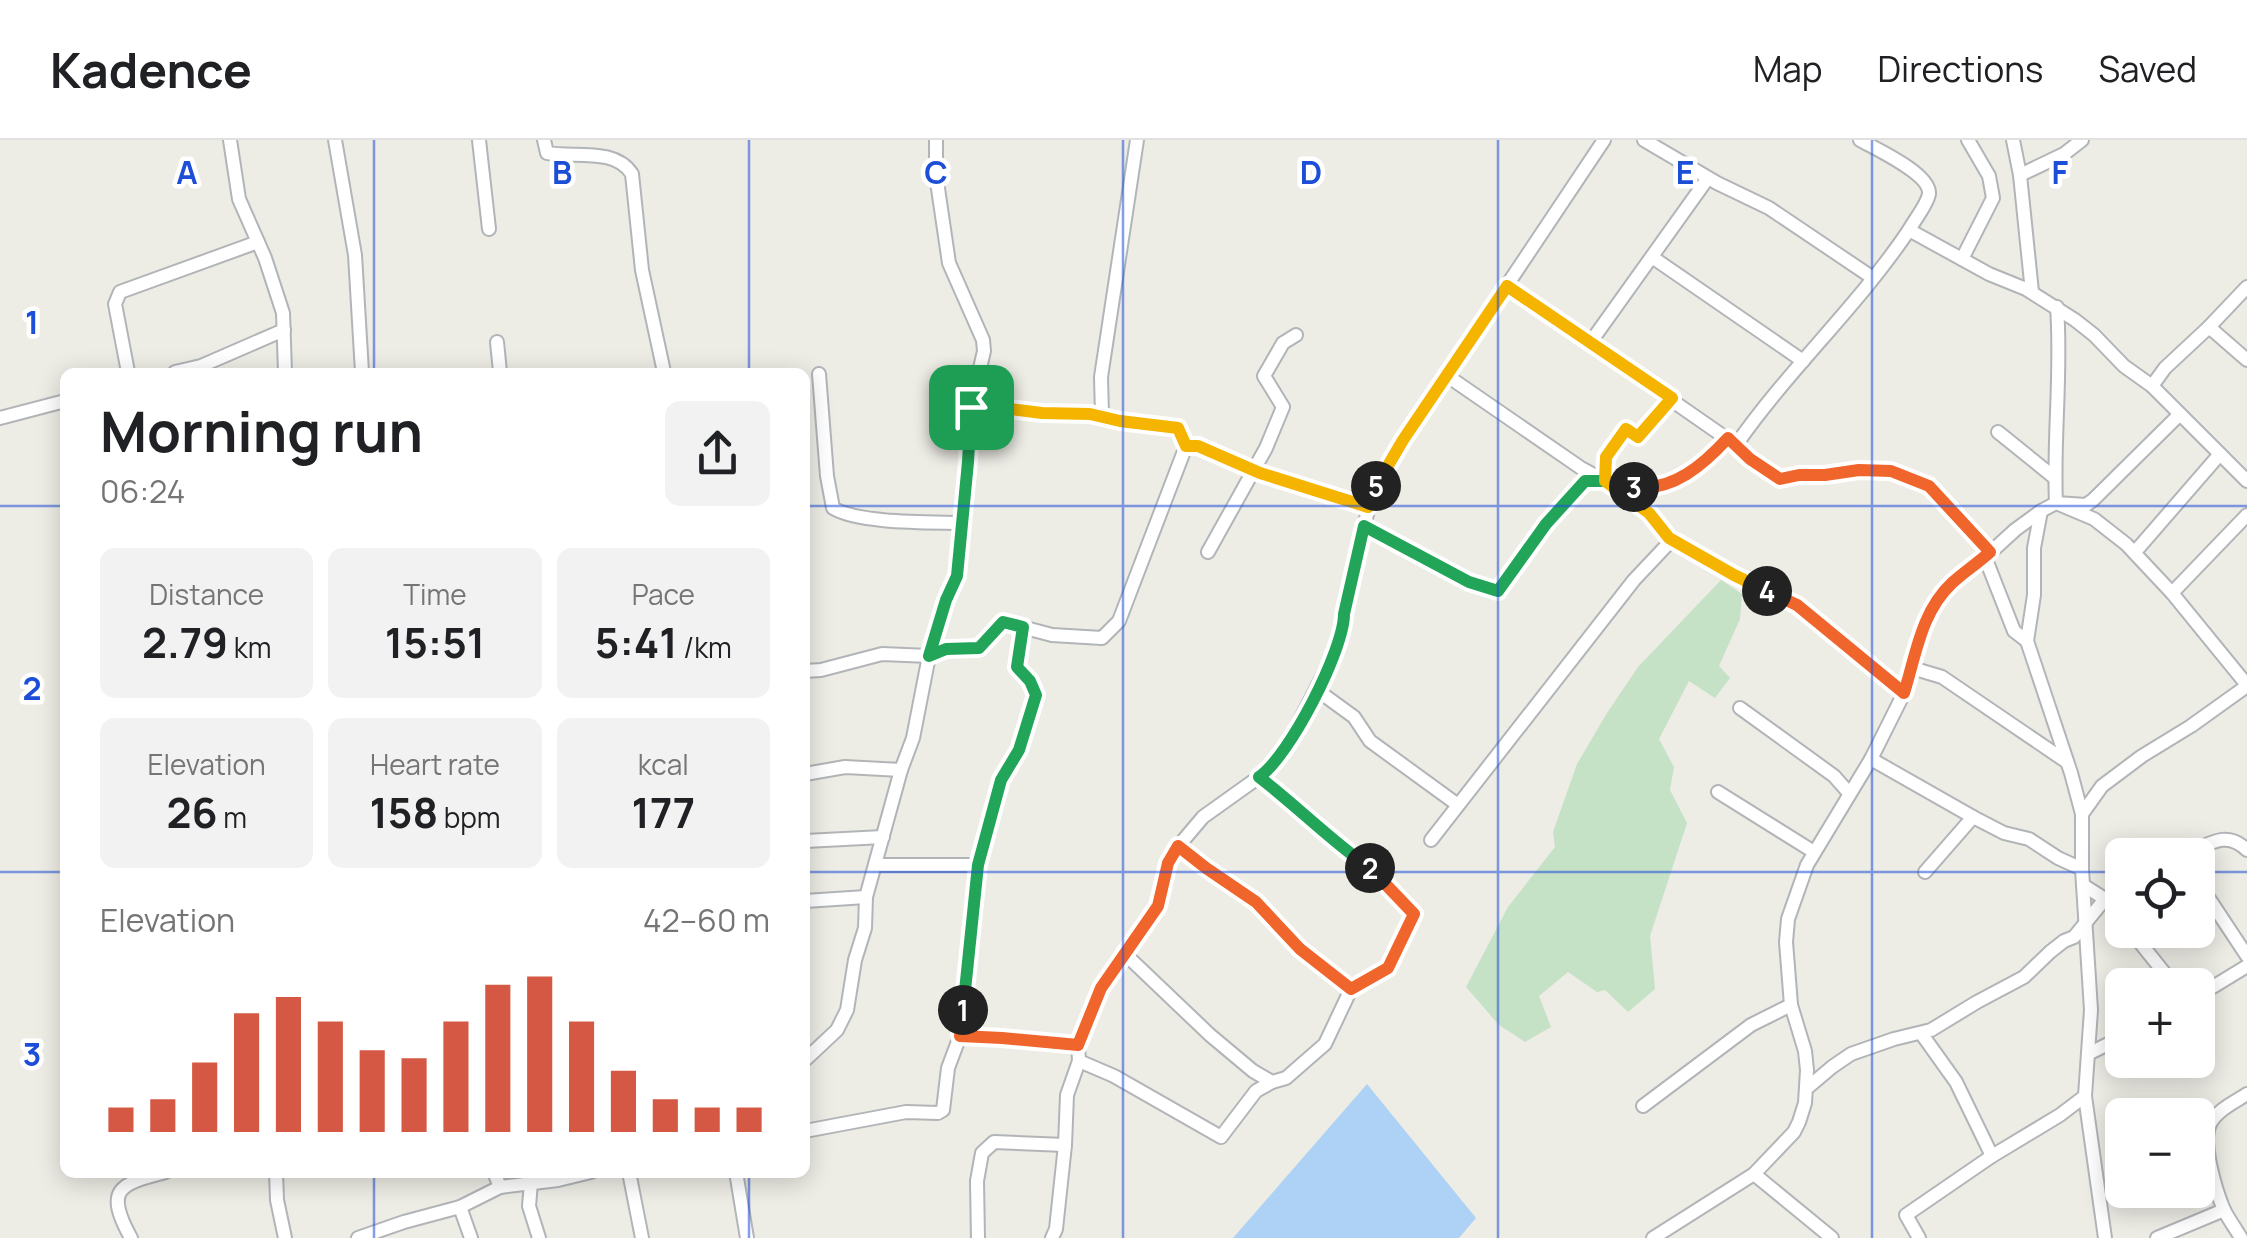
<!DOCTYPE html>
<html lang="en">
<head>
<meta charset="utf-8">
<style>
  body { margin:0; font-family:Manrope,sans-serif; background:#f2f2f2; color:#202124; height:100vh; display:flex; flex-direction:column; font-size:38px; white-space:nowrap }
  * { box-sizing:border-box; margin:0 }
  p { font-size:32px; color:#757577 }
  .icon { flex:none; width:55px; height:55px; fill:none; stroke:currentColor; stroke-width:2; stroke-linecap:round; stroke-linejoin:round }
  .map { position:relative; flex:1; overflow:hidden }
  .side { position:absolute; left:60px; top:228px; width:750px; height:810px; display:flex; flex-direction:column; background:#fff; border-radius:15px; box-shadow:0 5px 25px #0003 }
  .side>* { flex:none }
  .buttons { position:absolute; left:2105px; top:698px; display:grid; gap:20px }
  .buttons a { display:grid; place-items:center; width:110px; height:110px; border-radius:15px; background:#fff; box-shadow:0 5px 25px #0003; font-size:50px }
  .pin { position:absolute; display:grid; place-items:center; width:85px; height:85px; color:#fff; margin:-42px; border-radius:20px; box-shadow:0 5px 15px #0006 }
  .km { position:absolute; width:50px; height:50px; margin:-25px; border-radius:50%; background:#222; color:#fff; font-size:28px; line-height:50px; text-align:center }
  .round { display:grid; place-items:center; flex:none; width:105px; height:105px; border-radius:15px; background:#f2f2f2 }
  .overview { display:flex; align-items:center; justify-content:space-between; height:170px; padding:0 40px }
  h1 { font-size:55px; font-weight:700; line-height:75px }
  .stats { display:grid; grid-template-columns:repeat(3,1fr); gap:15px; height:170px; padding:10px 40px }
  .stats div { display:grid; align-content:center; border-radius:15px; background:#f2f2f2; text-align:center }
  .stats b { font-size:42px; font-weight:700 }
  .stats small { font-size:28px; font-weight:400 }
  .stats p { font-size:28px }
  .chart { height:280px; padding:20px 40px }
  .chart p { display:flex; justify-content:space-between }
  .chart svg { width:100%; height:180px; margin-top:10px; stroke:#d55844; stroke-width:6 }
  header { display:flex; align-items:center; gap:60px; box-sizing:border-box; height:140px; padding:0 50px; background:#fff; border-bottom:2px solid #e0e0e0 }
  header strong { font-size:48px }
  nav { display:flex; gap:55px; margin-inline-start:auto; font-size:35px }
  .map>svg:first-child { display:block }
</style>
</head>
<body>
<header>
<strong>Kadence</strong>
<nav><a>Map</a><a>Directions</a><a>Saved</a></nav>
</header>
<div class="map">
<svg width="2247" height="1098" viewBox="0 0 2247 1098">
  <rect width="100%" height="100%" fill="#edece5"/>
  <polygon fill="#c5e2c6" points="1721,440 1742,454 1740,479 1719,526 1730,538 1715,558 1689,541 1659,599 1674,627 1670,650 1687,683 1650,796 1655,849 1628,872 1605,850 1597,852 1568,832 1539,856 1551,887 1525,902 1499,885 1466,847 1508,767 1555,707 1553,692 1577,624 1607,573 1638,527"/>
  <polygon fill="#aed2f5" points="1367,944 1476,1078 1459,1098 1233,1098"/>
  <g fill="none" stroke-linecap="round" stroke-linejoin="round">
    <g stroke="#b2b5b8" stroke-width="16">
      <g id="street">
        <polyline points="230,0 239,59 265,118 283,173 285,232"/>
        <polyline points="335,0 355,115 362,232"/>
        <polyline points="479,0 489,89"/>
        <path d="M544,0L547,13C574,18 615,7 632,34L642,130L664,232"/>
        <polyline points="1644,0 1717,43 1769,68 1873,138"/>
        <path d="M1860,0C1876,9 1931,34 1929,54C1927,65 1915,79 1909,90L1989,134L2026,149L2075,180L2094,195L2124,226L2152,246L2247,341"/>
        <polyline points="2013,0 2020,35 2032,152"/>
        <polyline points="2020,35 2064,14 2082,0"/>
        <polyline points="1652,117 1803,221"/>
        <polyline points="1962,119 1993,58 1989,36 1968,0"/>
        <path d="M1507,146L1736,305C1789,229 1858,166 1909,90"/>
        <path d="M2057,167C2062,233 2053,298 2056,363L2094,379L2126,404L2172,453L2247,545"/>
        <polyline points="2209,187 2247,147"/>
        <polyline points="497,202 500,232"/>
        <polyline points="1590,203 1708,38"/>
        <polyline points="128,232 115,164 120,152 258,102"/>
        <polyline points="175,232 201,226 284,190"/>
        <path d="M819,234L827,336L833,368C859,384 931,382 963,383"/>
        <polyline points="2152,246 2165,228 2209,187 2247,220"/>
        <polyline points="971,267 993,267 1042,273 1090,274 1120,281 1178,288 1186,306 1198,306 1260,333 1368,367"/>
        <polyline points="1102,275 1101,237 1137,0"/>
        <polyline points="0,278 65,261"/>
        <polyline points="1998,292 2055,338"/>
        <path d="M1728,298C1705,323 1681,344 1645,348C1632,350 1618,344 1605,341L1649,373L1669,398L1733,435L1797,465L1904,553"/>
        <polyline points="1736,305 1750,319 1781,339 1799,335 1825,335 1859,330 1891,331 1929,346 1990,412"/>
        <polyline points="1605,341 1606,317 1626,289 1639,297 1672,258"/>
        <polyline points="2041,371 2034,408 2034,455 2027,501 2071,633 2082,674 2082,729 2091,870 2085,956 2105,1098"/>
        <path d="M1364,386L1469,442L1498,451C1526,413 1551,374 1585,341H1605L1581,328L1446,235"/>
        <polyline points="1208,412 1266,308 1283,267 1264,236 1283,203 1296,195"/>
        <polyline points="2135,412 2220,314"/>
        <polyline points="1985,417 2014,491 2027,501"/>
        <polyline points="2172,453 2247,375"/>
        <polyline points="1912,528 1942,537 2067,622"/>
        <polyline points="805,531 821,530 882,514 929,516 946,509 979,508 1003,482 1052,495 1102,498 1119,481 1186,306"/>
        <polyline points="1317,550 1354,577 1370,601 1458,665"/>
        <polyline points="1740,568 1834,636 1849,653"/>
        <polyline points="1871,619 1973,677 2004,693 2029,699 2058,718 2082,729"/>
        <polyline points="805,634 845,627 901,630"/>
        <polyline points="1718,652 1814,712"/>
        <polyline points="2082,674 2102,646 2142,616 2191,586 2247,546"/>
        <polyline points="1431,700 1634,440 1668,404 1669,398"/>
        <polyline points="805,701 883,697"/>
        <polyline points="1179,706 1206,728 1256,762 1300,809 1351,849"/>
        <path d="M2184,715C2208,705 2226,689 2247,710"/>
        <polyline points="876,725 978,725 1001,640 1019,609 1036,555 1030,541 1017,527 1023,487"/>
        <polyline points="1925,732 1973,677"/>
        <polyline points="2198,742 2247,816"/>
        <polyline points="2083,745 2105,759 2122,780"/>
        <polyline points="805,761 866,757"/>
        <polyline points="2130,790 2174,845"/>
        <polyline points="1125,814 1210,895 1253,931 1272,942 1286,938 1325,904 1351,849 1388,828 1414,774 1373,730 1350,714 1283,655 1259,637"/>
        <polyline points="2198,856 2247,826"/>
        <polyline points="1921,893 1956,942 1992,1016"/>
        <polyline points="960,896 1002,898 1078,905"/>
        <polyline points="2088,914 2122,897"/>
        <polyline points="805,920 837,890 847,870 855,820 865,788 866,757 901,630 913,598 929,516 946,460 957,436 968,322 971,267 984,211 983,200 949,123 936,35 936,0"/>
        <polyline points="1079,921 1114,936 1221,997 1256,951 1272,942"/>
        <polyline points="1806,949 1832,927 1851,914 1894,899 1931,890 1977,862 2024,837 2050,812 2064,801 2074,797 2105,759 2122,748"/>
        <polyline points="1643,966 1751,885 1791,865"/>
        <polyline points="805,991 906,972 938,973 943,970 948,928 960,896 969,825 978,725"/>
        <polyline points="276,1032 277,1060 285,1098"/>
        <polyline points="494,1032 500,1047"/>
        <polyline points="629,1032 642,1098"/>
        <polyline points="736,1032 747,1098"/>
        <polyline points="1754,1034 1832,1098"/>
        <polyline points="531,1043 529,1066 539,1098"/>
        <polyline points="460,1067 471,1098"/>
        <path d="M131,1098C104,1049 119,1044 166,1032"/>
        <polyline points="358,1098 404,1082 460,1067 500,1047 558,1040 591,1032"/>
        <polyline points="978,1098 977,1041 982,1013 994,1002 1065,1005"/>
        <polyline points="1052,1098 1056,1089 1065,1005 1067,955 1079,921 1078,905 1101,848 1158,766 1168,723 1176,709 1203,677 1266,632 1289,602 1332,518 1344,485 1345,474 1371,356 1403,301 1604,0"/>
        <polyline points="1653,1098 1754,1034 1794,992 1799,982 1805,963 1807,930 1805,911 1791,865 1786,802 1788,779 1807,725 1871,619 1904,553 1918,497 1932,470 1949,445 1979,423 2015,390 2041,371 2056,363 2086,365 2093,360 2180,274"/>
        <polyline points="1919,1098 1906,1075 1992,1016 2060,975 2085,956"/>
        <polyline points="2157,1098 2224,1070"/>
        <path d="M2241,1098C2236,1089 2229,1080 2224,1070C2216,1051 2201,1003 2210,984C2217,970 2235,962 2247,954"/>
      </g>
    </g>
    <use href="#street" stroke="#fff" stroke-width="12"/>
  </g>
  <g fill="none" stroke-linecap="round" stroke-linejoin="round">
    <g stroke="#fff" stroke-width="20">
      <polyline id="split-1" points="963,870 978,725 1001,640 1019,610 1036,555 1030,541 1017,527 1023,487 1003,482 979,508 946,509 929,516 946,460 957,436 968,322 971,267"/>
    </g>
    <g stroke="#fff" stroke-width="20">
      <polyline id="split-2" points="963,870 960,896 1002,898 1078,905 1101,848 1158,766 1168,723 1178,706 1206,728 1256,762 1300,809 1351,849 1388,828 1414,774 1370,728"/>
    </g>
    <g stroke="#fff" stroke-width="20">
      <path id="split-3" d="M1370,728C1331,701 1297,666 1259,637C1289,617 1344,510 1344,474L1364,386L1469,442L1498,451L1546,384L1585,341H1605L1634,347"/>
    </g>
    <g stroke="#fff" stroke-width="20">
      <path id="split-4" d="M1634,347C1673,352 1704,324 1728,298L1750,319L1780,339L1799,335H1825L1859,330L1891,331L1929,346L1990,412C1978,423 1964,432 1952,443C1921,472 1916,515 1904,553L1797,465L1767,451"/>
    </g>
    <g stroke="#fff" stroke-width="20">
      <polyline id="split-5" points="1376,346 1403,300 1507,146 1672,258 1638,297 1626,289 1606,317 1605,341 1649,373 1669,398 1734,435 1767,451"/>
    </g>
    <g stroke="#fff" stroke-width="20">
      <polyline id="split-6" points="971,267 993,267 1042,273 1090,274 1120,281 1178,288 1186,306 1198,306 1260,333 1368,367 1376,346"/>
    </g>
    <use href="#split-1" stroke="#22a559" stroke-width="12"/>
    <use href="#split-2" stroke="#f0652b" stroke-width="12"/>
    <use href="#split-3" stroke="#22a559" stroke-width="12"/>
    <use href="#split-4" stroke="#f0652b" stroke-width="12"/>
    <use href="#split-5" stroke="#f5b400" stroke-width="12"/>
    <use href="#split-6" stroke="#f5b400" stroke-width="12"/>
  </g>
  <path fill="none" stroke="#1d4ed8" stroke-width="2.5" stroke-opacity="0.55" d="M374,0V232M749,0V232M1123,0V1098M1498,0V1098M1872,0V1098M0,366H65M805,366H2247M0,732H65M805,732H2122M2198,732H2247M374,1032V1098M749,1032V1098"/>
  <g font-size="32" text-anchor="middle" font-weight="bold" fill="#1d4ed8" stroke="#fff" stroke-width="9" stroke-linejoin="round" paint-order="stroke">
    <text x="187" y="44">A</text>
    <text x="562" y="44">B</text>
    <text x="936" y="44">C</text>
    <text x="1311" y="44">D</text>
    <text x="1685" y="44">E</text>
    <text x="2060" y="44">F</text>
    <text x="32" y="194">1</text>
    <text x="32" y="560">2</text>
    <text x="32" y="926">3</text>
  </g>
</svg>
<div class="buttons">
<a><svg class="icon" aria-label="locate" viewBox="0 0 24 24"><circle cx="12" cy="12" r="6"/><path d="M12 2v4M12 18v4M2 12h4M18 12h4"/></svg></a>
<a>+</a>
<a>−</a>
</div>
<div class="pin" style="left:971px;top:267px;background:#1e9e55"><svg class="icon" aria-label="arrive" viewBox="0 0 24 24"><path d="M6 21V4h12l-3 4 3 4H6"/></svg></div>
<b class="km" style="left:963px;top:870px">1</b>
<b class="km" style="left:1370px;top:728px">2</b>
<b class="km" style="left:1634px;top:347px">3</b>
<b class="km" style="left:1767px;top:451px">4</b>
<b class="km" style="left:1376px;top:346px">5</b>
<section class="side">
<div class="overview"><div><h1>Morning run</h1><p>06:24</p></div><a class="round"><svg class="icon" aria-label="share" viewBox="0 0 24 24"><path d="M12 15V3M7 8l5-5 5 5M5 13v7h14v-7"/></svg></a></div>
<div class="stats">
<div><p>Distance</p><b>2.79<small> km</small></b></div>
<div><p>Time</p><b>15:51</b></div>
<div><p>Pace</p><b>5:41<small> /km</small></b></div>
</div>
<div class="stats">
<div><p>Elevation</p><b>26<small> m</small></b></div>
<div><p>Heart rate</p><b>158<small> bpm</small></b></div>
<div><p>kcal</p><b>177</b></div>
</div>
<div class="chart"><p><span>Elevation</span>42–60 m</p>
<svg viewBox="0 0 160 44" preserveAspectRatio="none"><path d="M5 44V38M15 44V36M25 44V27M35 44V15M45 44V11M55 44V17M65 44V24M75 44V26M85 44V17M95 44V8M105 44V6M115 44V17M125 44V29M135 44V36M145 44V38M155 44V38"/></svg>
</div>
</section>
</div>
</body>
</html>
